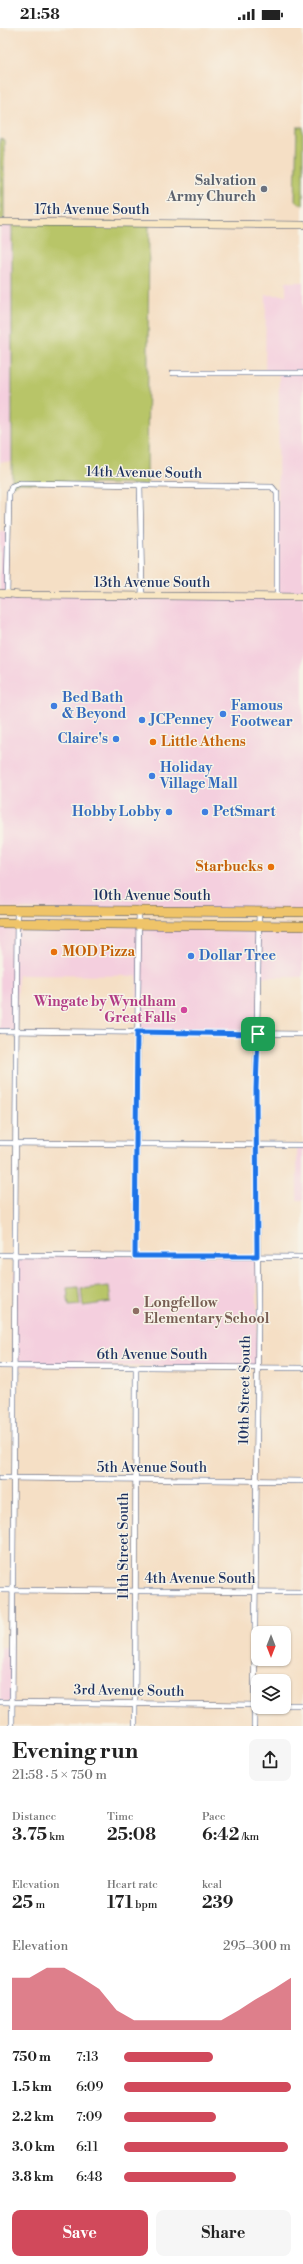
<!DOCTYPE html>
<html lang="en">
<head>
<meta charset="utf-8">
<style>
  body { margin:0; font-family:"Libre Bodoni",serif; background:#f6f6f6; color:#222; height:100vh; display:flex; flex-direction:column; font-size:15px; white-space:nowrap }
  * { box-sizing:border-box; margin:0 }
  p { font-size:13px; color:#767676 }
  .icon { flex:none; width:22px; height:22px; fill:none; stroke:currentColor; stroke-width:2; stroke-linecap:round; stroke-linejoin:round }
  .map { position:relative; height:1698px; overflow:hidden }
  .drawer { display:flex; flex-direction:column; background:#fff; flex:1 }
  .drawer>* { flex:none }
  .needle { width:26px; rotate:180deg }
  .buttons { position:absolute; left:251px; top:1598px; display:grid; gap:8px }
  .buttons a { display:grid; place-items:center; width:40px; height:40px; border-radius:8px; background:#fff; box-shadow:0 1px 3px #0004; font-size:20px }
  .pin { position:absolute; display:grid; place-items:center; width:34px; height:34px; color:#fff; margin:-17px; border-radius:8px; box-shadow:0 2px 6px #0006 }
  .round { display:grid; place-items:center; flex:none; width:42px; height:42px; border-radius:8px; background:#f6f6f6 }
  .overview { display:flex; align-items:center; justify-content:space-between; height:68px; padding:0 12px }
  h1 { font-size:22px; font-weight:700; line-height:30px }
  .stats { display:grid; grid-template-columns:repeat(3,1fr); gap:6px; height:68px; padding:4px 12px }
  .stats div { display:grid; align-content:center }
  .stats b { font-size:17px; font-weight:700 }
  .stats small { font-size:11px; font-weight:400 }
  .stats p { font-size:11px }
  .chart { height:112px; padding:8px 12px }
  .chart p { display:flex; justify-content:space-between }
  .chart svg { width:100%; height:72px; margin-top:4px; fill:#d1495b; opacity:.7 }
  .action { display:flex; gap:8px; margin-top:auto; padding:8px 12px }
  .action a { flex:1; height:46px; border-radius:8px; background:#d1495b; color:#fff; font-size:16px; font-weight:700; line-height:46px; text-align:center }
  .action a+a { background:#f6f6f6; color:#222 }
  ul { padding:0 12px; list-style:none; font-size:13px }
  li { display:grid; grid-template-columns:64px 48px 1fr; align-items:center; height:30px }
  li i { height:10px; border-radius:5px; background:#d1495b }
  .status { display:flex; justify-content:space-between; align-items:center; height:28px; padding:0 20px; background:#fff; direction:ltr }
  .status svg { height:11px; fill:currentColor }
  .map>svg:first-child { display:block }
</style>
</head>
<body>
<div class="status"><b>21:58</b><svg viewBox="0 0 49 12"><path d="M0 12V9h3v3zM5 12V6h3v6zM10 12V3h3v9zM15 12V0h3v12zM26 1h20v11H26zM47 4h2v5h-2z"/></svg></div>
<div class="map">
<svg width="303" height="1698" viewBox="0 0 303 1698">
  <rect width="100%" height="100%" fill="#f7f3e8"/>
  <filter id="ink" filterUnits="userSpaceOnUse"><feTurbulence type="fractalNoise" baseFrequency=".025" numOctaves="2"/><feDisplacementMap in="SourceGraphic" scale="8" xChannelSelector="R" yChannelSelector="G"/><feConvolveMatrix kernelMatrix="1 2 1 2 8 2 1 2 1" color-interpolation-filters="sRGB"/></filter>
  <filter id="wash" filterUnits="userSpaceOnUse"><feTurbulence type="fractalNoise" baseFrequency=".012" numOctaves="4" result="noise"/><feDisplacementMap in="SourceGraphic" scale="16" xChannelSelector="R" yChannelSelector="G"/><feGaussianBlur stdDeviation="0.9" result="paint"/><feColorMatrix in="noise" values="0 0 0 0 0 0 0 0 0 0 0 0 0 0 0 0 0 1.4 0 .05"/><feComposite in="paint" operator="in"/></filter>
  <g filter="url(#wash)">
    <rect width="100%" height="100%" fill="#f5dfc5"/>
    <g fill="#f4cfde">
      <rect x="0" y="194" width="12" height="240"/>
      <polygon points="286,254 303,254 303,884 0,881 0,504 8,504 7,566 277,568 279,345 265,345 266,267 286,267"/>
      <polygon points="0,895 303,898 303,949 259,949 258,1006 137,1004 137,948 18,947 17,1003 0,1003"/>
      <rect x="297" y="1117" width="6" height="55"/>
      <polygon points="15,1227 257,1228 257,1339 15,1338"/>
      <rect x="0" y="1619" width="13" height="55"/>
    </g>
    <g fill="#b8c567" stroke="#6a7a62">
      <polygon points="297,99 303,99 303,177 295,173"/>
      <polygon points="0,111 4,112 4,194 0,194"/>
      <polygon points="12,194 149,195 147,457 20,455 12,458"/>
      <polygon points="109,1258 111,1274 83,1278 81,1261"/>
      <polygon points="78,1259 80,1277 69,1278 67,1260"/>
    </g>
  </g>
  <g filter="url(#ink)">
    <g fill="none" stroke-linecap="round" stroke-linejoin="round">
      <g stroke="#3c496d" stroke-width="6">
        <g id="street">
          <polyline points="173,345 303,345"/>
          <polyline points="140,457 142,568"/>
          <polyline points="7,566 9,466 12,458 20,455 272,459 277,465 277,569"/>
          <polyline points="0,1003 303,1006"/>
          <polyline points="0,1115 303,1117"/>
          <polyline points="0,1227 303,1229"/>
          <polyline points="135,1228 139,881"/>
          <polyline points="0,1338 303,1340"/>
          <polyline points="0,1450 303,1453"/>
          <polyline points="0,1562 303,1564"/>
          <polyline points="0,1674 258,1677"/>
          <polyline points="284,1677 303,1677"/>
          <polyline points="12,1698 17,882"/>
          <polyline points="135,1698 136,1339"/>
          <polyline points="254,1698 258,1285 256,1061 259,883"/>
        </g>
      </g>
      <g stroke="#3c496d" stroke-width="8">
        <g id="secondary">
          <polyline points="0,194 303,197"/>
          <polyline points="0,565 20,567 303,569"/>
        </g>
      </g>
      <g stroke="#3c496d" stroke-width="10">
        <g id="highway">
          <polyline points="0,882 303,884"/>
          <polyline points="0,895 303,898"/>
        </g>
      </g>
      <use href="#street" stroke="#fff" stroke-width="5"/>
      <use href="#secondary" stroke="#f9e7c3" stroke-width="7"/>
      <use href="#highway" stroke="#efc469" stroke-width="9"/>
    </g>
  </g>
  <g fill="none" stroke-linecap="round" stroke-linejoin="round" filter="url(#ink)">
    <g stroke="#fff" stroke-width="8">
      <polygon id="route" points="137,1004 258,1006 256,1061 257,1228 135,1228"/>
    </g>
    <use href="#route" stroke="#1a73e8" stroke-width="5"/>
  </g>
  <circle fill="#6b7280" stroke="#f7f3e8" stroke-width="1.5" cx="264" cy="161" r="4"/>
  <g fill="#3f7fe0" stroke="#f7f3e8" stroke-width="1.5">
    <circle cx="54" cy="678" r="4"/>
    <circle cx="223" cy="686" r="4"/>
    <circle cx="142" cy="692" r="4"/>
    <circle cx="116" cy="711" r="4"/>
    <circle cx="152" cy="748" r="4"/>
    <circle cx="169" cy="784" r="4"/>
    <circle cx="205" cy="784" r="4"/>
    <circle cx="191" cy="928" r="4"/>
  </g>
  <g fill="#e8710a" stroke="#f7f3e8" stroke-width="1.5">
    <circle cx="153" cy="714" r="4"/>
    <circle cx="271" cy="839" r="4"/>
    <circle cx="54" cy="924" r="4"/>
  </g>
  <circle fill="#d1479c" stroke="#f7f3e8" stroke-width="1.5" cx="184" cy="982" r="4"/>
  <circle fill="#8d6e63" stroke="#f7f3e8" stroke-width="1.5" cx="136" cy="1283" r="4"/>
  <g text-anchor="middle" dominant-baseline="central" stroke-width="3" stroke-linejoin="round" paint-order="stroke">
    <g font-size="14" font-weight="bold" fill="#5b616d" stroke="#f7f3e8" text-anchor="end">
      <text x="256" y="153">Salvation<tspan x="256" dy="16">Army Church</tspan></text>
    </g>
    <g font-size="14" fill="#1b2f5e" stroke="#f7f3e8">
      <text x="92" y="182">17th Avenue South</text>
      <text transform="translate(144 445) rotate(1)">14th Avenue South</text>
      <text x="152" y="555">13th Avenue South</text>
      <text x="152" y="868">10th Avenue South</text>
      <text x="152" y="1327">6th Avenue South</text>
      <text transform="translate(245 1362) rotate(-89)">10th Street South</text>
      <text x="152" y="1440">5th Avenue South</text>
      <text transform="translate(124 1518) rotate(-90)">11th Street South</text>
      <text x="200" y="1551">4th Avenue South</text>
      <text transform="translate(129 1663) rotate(1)">3rd Avenue South</text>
    </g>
    <g font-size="14" font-weight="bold" fill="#366cbe" stroke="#f7f3e8" text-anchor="start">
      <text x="62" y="670">Bed Bath<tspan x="62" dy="16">&amp; Beyond</tspan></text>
      <text x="231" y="678">Famous<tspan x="231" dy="16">Footwear</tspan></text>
      <text x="150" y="692">JCPenney</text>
      <text x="108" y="711" text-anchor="end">Claire's</text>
      <text x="160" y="740">Holiday<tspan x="160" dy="16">Village Mall</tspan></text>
      <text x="161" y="784" text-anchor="end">Hobby Lobby</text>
      <text x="213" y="784">PetSmart</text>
      <text x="199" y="928">Dollar Tree</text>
    </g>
    <g font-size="14" font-weight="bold" fill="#c56008" stroke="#f7f3e8" text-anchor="start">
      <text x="161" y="714">Little Athens</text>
      <text x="263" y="839" text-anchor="end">Starbucks</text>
      <text x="62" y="924">MOD Pizza</text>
    </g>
    <g font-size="14" font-weight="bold" fill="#b23c85" stroke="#f7f3e8" text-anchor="end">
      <text x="176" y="974">Wingate by Wyndham<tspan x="176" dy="16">Great Falls</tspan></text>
    </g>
    <g font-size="14" font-weight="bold" fill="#785e54" stroke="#f7f3e8" text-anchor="start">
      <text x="144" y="1275">Longfellow<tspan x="144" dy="16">Elementary School</tspan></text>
    </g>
  </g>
</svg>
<div class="buttons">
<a><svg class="needle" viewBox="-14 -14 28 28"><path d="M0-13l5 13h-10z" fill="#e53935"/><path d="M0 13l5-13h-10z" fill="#767676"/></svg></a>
<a><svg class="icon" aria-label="layers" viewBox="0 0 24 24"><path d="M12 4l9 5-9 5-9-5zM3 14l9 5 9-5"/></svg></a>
</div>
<div class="pin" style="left:258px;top:1006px;background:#1e9e55"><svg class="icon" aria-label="arrive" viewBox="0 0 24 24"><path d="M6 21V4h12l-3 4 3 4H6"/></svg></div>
</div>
<section class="drawer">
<div class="overview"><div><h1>Evening run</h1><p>21:58 · 5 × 750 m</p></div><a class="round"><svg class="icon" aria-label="share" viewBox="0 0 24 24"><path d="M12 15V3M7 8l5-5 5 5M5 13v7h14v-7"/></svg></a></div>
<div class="stats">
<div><p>Distance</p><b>3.75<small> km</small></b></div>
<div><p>Time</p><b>25:08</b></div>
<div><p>Pace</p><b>6:42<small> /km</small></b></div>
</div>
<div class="stats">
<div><p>Elevation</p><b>25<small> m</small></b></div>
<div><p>Heart rate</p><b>171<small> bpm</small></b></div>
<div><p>kcal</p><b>239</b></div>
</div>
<div class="chart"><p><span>Elevation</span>295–300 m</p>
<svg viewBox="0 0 160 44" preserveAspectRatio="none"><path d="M0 44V12L10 12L20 6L30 6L40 12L50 19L60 32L70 38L80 38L90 38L100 38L110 38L120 38L130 32L140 25L150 19L160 12V44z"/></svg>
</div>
<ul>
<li><b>750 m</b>7:13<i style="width:53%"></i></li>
<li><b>1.5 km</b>6:09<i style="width:100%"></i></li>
<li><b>2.2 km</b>7:09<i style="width:55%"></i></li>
<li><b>3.0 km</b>6:11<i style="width:98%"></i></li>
<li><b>3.8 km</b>6:48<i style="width:67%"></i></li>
</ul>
<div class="action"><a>Save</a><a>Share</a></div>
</section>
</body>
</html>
